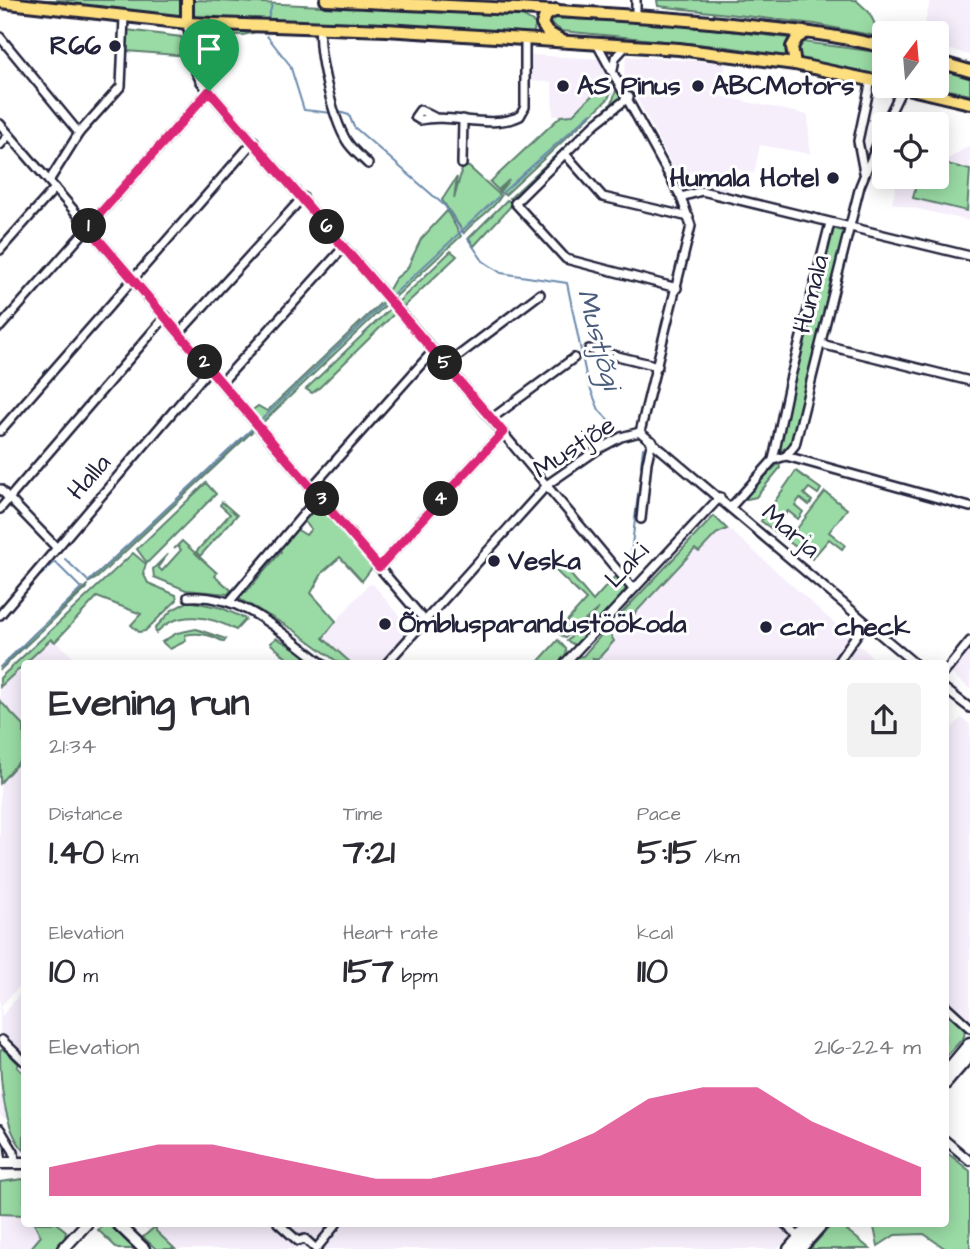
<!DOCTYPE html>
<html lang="en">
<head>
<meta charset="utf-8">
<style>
  body { margin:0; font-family:"Architects Daughter",sans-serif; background:#f2f2f3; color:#2b2b33; height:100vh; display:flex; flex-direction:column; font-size:26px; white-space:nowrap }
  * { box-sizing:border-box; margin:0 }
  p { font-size:23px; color:#7c7c81 }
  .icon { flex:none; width:38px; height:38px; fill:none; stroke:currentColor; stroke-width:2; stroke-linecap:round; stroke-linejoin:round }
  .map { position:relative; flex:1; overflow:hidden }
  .sheet { position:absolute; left:21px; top:660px; width:928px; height:567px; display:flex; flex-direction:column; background:#fff; border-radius:7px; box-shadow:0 4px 18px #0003 }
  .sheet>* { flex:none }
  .needle { width:46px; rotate:16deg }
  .controls { position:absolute; left:872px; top:21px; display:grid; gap:14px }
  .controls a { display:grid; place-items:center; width:77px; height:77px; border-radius:7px; background:#fff; box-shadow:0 4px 18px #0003; font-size:35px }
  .pin { position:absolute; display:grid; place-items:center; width:60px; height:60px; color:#fff; margin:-72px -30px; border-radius:50% 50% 50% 0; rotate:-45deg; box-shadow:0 0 7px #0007 }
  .pin .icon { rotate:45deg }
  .km { position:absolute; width:35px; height:35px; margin:-18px; border-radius:50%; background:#222; color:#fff; font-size:19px; line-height:35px; text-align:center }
  .round { display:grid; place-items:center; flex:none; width:74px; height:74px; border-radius:7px; background:#f2f2f3 }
  .head { display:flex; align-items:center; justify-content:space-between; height:119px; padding:0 28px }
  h1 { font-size:38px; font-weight:700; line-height:52px }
  .metrics { display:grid; grid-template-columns:repeat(3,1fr); gap:10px; height:119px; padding:7px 28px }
  .metrics div { display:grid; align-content:center }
  .metrics b { font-size:35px; font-weight:700 }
  .metrics small { font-size:19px; font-weight:400 }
  .metrics p { font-size:19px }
  .chart { height:196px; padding:14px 28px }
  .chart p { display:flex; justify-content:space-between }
  .chart svg { width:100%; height:126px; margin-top:7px; fill:#db2777; opacity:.7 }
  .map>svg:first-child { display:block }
</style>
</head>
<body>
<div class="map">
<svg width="970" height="1249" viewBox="0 0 970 1249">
  <rect width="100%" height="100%" fill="#fff"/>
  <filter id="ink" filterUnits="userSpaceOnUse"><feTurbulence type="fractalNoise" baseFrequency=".0143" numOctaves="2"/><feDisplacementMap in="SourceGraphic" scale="14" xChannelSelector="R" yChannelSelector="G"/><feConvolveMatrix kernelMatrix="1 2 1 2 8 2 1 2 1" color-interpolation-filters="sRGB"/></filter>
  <g filter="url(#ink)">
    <g fill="#f6eefb">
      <polygon points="930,0 970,0 970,55 936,46 936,33 923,33"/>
      <polygon points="531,55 600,59 611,77 572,115 553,116 552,82 529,81"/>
      <polygon points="627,56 726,63 720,96 808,115 810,154 760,145 754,173 731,168 725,191 680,180 624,74"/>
      <polygon points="970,145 970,221 892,203 898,177 936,177 936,154 950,158"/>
      <polygon points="719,520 879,663 589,663"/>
      <polygon points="373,584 410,629 380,663 351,663 322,637 368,585"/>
      <polygon points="51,639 61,646 79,663 26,663"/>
      <polygon points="970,650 970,689 951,673"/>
      <polygon points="24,664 24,726 0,701 0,687"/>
      <polygon points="961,718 970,724 970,1028 964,1037 945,1019 945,722 952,728"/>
      <polygon points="24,756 24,981 1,1006 2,1016 24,989 24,1131 0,1115 0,783"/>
      <polygon points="0,1212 24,1212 24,1223 46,1223 37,1249 0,1249"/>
      <polygon points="140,1223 775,1223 789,1237 777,1249 168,1249"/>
    </g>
    <g fill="#9adba5" stroke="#5e7e70" stroke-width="2">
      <polygon points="22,0 182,0 183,16 181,17"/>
      <polygon points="199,0 522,16 536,24 533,34 342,22 195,18 192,16 191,2"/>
      <polygon points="657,0 856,0 869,12 881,37 815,24 658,6"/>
      <polygon points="551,18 662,23 789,38 785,56 727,47 562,31 549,22"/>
      <polygon points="194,29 255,31 256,32 243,35 190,34"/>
      <polygon points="127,30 181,37 188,56 127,51"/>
      <polygon points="803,42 884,53 884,77 800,59 795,47"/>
      <polygon points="936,67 970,77 970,95 932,86 936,86"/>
      <polygon points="609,79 612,89 608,99 505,195 499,192 509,180 498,190 490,182 561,116 572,115"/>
      <polygon points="618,84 625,95 623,100 514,202 510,198 612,103"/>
      <polygon points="936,161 970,170 967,211 913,198 918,177 936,177"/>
      <path d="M463,166L469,167L501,196C492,212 474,220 464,233L442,200L457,177L454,199Z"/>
      <polygon points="507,200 513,203 511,206 474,246 469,238"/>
      <polygon points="447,211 461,236 392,300 387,293 395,279 407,269 421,239"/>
      <polygon points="834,228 844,232 796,430 791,444 778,453 776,451"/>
      <polygon points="451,251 457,256 402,308 396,304"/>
      <polygon points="386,298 389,302 261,424 250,412 258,406 267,411"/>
      <polygon points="393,306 396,312 319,388 312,393 306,389"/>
      <polygon points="254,427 257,427 97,578 88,583"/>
      <polygon points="779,463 780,468 756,497 747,499 746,495"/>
      <polygon points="796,471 821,489 818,494 809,488 804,494 812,501 809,505 800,498 795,505 803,512 798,519 788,511 777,524 793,534 825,492 847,509 829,532 845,545 842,549 829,539 812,559 761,521"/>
      <polygon points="206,483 216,494 147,563 137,549"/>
      <polygon points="222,502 237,515 200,556 196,552 230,514 220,505"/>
      <polygon points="322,505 374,565 362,581 340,557 323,572 311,593 336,621 323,638 351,663 339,663 294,630 236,597 240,592 246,592 281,552 279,547 296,529 306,535 311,529 303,520"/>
      <polygon points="714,516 727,529 716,534 699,552 695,549 622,627 618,624 618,617"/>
      <polygon points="182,541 217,573 215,576 231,590 228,594 186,590 154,577 153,569 168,554 158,567 162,571 181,550 178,546 174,549"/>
      <polygon points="133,553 146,564 143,573 148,583 176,595 177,600 145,631 139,632 131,625 141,614 97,597 55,642 51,639 0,687 0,678"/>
      <polygon points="560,562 593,601 618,573 627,586 620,598 575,645 567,641 599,608 565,638 557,632 586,600 554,569"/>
      <polygon points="87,586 87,588 0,670 33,635"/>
      <path d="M189,601L222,608L246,619L236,630C210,616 178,609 156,633L155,628L172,610Z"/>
      <path d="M196,629L226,639L224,642C211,635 200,632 185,635L186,641L170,649L162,642L177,633Z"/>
      <polygon points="602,634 610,634 614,641 597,660 593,658 594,663 568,663 575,657 583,656"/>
      <polygon points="276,638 304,654 306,663 292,663 270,643"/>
      <polygon points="558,640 566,649 567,657 560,663 537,663"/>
      <polygon points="0,701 24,726 24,756 0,783"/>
      <polygon points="945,1010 965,1029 964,1037 945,1058"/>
      <path d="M3,1049L19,1064L17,1067L24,1074V1150C4,1130 0,1080 0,1051Z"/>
      <polygon points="945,1151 970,1171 970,1249 946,1249 924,1234 895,1235 878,1246 873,1223 945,1223"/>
      <polygon points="24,1179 24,1215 0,1214 0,1182"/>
      <polygon points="34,1223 56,1223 66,1231 65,1238 55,1249 30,1249 41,1236"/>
      <polygon points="104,1223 108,1223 135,1249 118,1249 98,1230"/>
      <polygon points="833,1223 838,1223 870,1249 810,1249"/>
      <polygon points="156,1226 156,1231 175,1249 156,1249 143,1237"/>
    </g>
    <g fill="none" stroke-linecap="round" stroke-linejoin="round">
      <g stroke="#6b89ac" stroke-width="2">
        <polyline points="268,19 272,5"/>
        <polyline points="267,36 290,65 304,110 332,113"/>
        <polyline points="339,112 349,115 354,127 445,206 463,233"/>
        <polyline points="502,193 591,113"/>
        <polyline points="468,239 483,261 501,273 567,283 587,380 599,410 614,426"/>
        <polyline points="392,296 498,197"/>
        <polyline points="262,419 386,301"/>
        <polyline points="641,466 643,448"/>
        <polyline points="639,490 641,472"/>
        <polyline points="65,559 87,580"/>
        <polyline points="629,571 638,494"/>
        <polyline points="41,575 55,562 81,588"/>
        <polyline points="88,582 254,427"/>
        <polyline points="0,667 83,587"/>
      </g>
      <g stroke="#22223b" stroke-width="12">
        <g id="street">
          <polyline points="636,0 636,15"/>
          <polyline points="187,23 196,72 201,82 446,365 633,589"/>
          <path d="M320,28C317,53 333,118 346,140C351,149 361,157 368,164"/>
          <polyline points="0,37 79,133"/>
          <polyline points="597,44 681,197 691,226 640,432"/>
          <polyline points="613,70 615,58 626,46"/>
          <polyline points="629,97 596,123 515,203 566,259 677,288"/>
          <path d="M434,117L420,110L415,117L420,120C451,113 491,130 520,116L525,107V39"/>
          <polyline points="0,124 425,621"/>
          <polyline points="885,124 900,93 905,87"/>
          <polyline points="0,145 9,135"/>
          <polyline points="566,155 603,197 689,217"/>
          <polyline points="462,164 463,119"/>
          <polyline points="864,172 858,141 871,80"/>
          <polyline points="49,181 79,133 121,86 124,17"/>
          <polyline points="681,197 702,191 970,256"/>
          <polyline points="0,250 55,188"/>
          <polyline points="0,327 209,91"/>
          <polyline points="180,332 303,197"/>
          <polyline points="821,344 970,381"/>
          <polyline points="589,349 658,366"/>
          <polyline points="446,365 540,294"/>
          <polyline points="222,382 344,247"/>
          <polyline points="491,419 574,358"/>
          <polyline points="0,431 254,141"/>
          <polyline points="640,432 914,663"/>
          <polyline points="786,456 970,507"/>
          <polyline points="773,460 789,384 830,223"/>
          <polyline points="312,487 433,351"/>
          <polyline points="0,489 56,547"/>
          <polyline points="731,507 773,460 786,456 795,445 860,186 884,128"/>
          <polyline points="0,509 166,316"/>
          <polyline points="641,519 647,462 652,441"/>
          <polyline points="379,567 503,432"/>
          <path d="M188,597C243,593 281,633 322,663"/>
          <polyline points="230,601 319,496"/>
          <polyline points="0,615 210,368"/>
          <polyline points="387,663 548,484 597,450 621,437 640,432"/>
          <polyline points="565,663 720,497"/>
          <polyline points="837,663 865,623"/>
          <polyline points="945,672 970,641"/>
          <polyline points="945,689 970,708"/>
          <polyline points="945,1005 970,1028"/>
          <polyline points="2,1040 24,1061"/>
          <polyline points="0,1129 14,1152 15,1161"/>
          <polyline points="945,1140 970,1161"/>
          <polyline points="0,1147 2,1163"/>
          <polyline points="278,1223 298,1241 305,1239 316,1249"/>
          <polyline points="784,1223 801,1239"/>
          <polyline points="316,1249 337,1223"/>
        </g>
      </g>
      <g stroke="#22223b" stroke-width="15">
        <g id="secondary">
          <polyline points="945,1073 970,1043"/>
          <polyline points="945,1084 970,1055"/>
          <polyline points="0,1163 24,1163"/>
          <polyline points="117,1223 144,1249"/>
          <polyline points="63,1249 87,1223"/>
          <polyline points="789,1249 812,1223"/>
          <polyline points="800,1249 823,1223"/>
        </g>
      </g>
      <g stroke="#22223b" stroke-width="16">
        <g id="primary">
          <polyline points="187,0 187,23"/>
          <path d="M326,0C454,7 582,10 710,22C767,28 828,32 884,47"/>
          <polyline points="0,2 187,23 386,30 679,49 795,64 884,83"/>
          <polyline points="556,10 545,16 542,24 547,32 561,40"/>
          <polyline points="936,61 970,71"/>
          <polyline points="795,64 792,47 797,38 805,33"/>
          <polyline points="898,86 970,103"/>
        </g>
      </g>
      <use href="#street" stroke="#fff" stroke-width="7"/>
      <use href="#secondary" stroke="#fff" stroke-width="10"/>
      <use href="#primary" stroke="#fedf80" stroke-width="10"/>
    </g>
  </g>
  <g fill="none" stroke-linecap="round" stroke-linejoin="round" filter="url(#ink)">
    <g stroke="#fff" stroke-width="14">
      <polygon id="route" points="209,91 503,432 379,567 88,227"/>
    </g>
    <use href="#route" stroke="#db2777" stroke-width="9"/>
  </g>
  <g fill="#22223b" stroke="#fff" stroke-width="2.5">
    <circle cx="115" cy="46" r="7"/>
    <circle cx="563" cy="86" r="7"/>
    <circle cx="698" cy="86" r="7"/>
    <circle cx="833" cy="178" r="7"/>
    <circle cx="494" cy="561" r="7"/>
    <circle cx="385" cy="624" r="7"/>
    <circle cx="766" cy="627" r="7"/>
  </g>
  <g text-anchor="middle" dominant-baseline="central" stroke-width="6" stroke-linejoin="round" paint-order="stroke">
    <g font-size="26" font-weight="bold" fill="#22223b" stroke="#fff" text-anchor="start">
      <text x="101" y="46" text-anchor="end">R66</text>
      <text x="577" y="86">AS Pinus</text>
      <text x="712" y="86">ABCMotors</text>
      <text x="819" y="178" text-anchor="end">Humala Hotel</text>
      <text x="508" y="561">Veska</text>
      <text x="399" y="624">Õmblusparandustöökoda</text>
      <text x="780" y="627">car check</text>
    </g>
    <g font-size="26" fill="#22223b" stroke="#fff">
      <text transform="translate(811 294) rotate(-76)">Humala</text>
      <text transform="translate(574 447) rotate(-33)">Mustjõe</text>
      <text transform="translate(89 477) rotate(-49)">Halla</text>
      <text transform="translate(791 531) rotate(41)">Marja</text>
      <text transform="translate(627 565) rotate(-47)">Laki</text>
    </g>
    <g font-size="28" font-style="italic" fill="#4c5e7d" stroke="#fff">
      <text transform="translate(599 339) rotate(75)">Mustjõgi</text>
    </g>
  </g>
</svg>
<div class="controls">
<a><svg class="needle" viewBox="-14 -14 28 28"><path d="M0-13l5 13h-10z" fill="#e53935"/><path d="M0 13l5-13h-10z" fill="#7c7c81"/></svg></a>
<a><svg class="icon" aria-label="locate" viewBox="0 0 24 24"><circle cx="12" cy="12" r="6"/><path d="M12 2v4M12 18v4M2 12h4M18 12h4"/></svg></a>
</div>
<div class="pin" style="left:209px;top:91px;background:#1e9e55"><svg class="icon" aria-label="arrive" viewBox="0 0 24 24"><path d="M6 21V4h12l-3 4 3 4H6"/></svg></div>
<b class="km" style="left:89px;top:226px">1</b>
<b class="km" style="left:205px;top:362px">2</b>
<b class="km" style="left:322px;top:499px">3</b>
<b class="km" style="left:441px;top:499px">4</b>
<b class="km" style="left:445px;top:363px">5</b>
<b class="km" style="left:327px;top:227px">6</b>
<section class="sheet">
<div class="head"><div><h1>Evening run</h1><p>21:34</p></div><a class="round"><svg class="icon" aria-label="share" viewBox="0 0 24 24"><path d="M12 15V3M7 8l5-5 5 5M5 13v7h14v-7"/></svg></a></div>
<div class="metrics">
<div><p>Distance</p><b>1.40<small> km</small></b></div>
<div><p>Time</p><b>7:21</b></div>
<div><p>Pace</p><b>5:15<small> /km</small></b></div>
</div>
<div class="metrics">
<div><p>Elevation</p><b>10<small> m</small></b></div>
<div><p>Heart rate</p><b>157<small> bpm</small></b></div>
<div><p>kcal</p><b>110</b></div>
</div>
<div class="chart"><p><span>Elevation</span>216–224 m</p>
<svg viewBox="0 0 160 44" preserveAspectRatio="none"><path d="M0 44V34L10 30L20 26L30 26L40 30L50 34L60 38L70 38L80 34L90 30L100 22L110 10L120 6L130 6L140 18L150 26L160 34V44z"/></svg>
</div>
</section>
</div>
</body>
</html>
